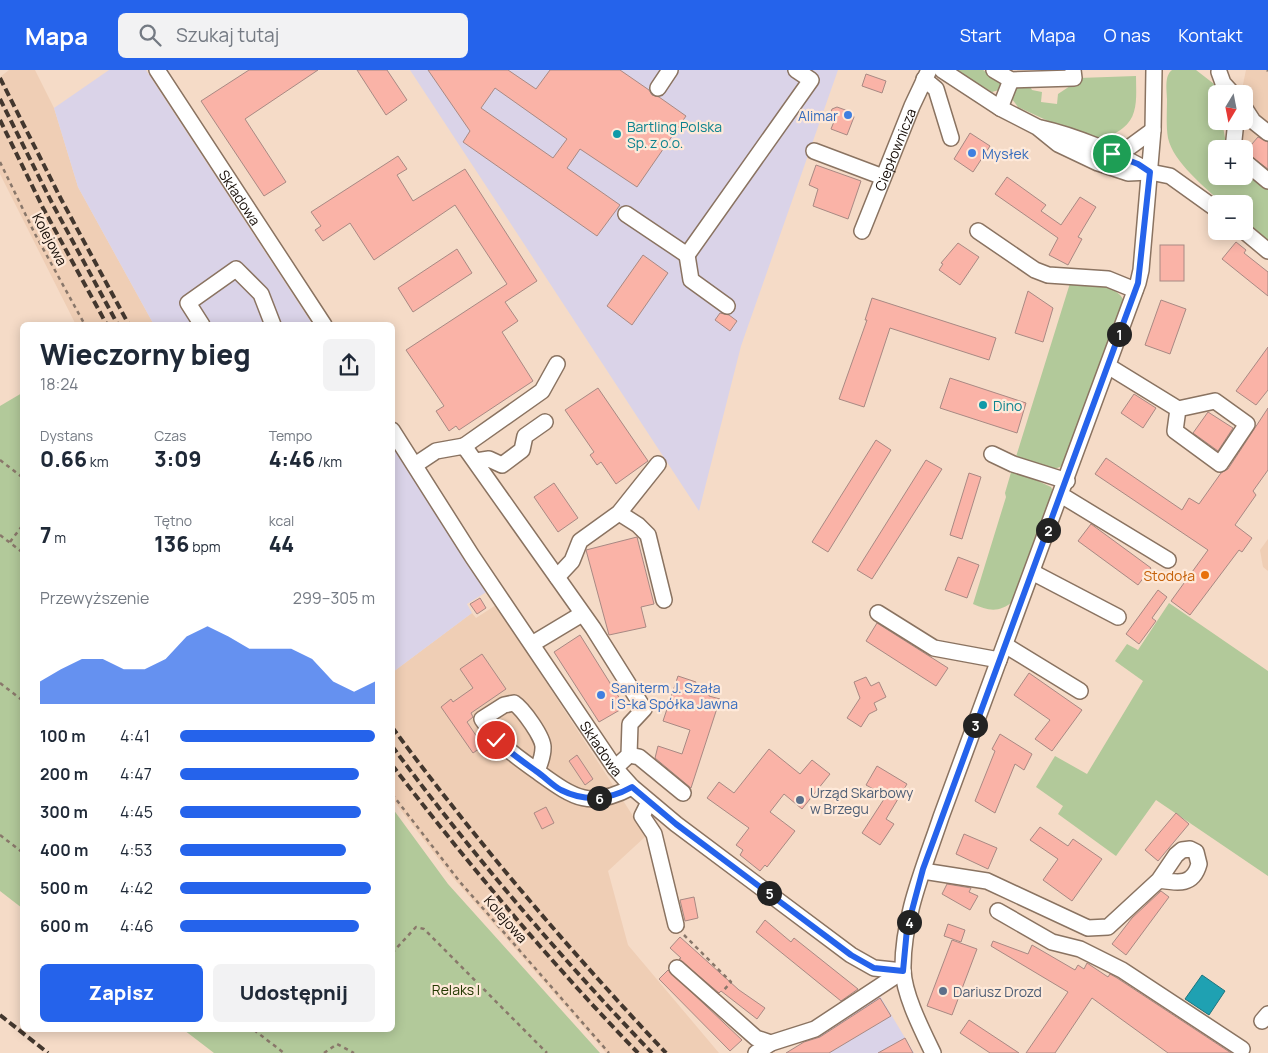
<!DOCTYPE html>
<html lang="pl">
<head>
<meta charset="utf-8">
<style>
  body { margin:0; font-family:Manrope,sans-serif; background:#f2f2f3; color:#1f2937; height:100vh; display:flex; flex-direction:column; font-size:19px; white-space:nowrap }
  * { box-sizing:border-box; margin:0 }
  p { font-size:16px; color:#747a83 }
  .icon { flex:none; width:28px; height:28px; fill:none; stroke:currentColor; stroke-width:2; stroke-linecap:round; stroke-linejoin:round }
  .map { position:relative; flex:1; overflow:hidden }
  .side { position:absolute; left:20px; top:252px; width:375px; height:710px; display:flex; flex-direction:column; background:#fff; border-radius:8px; box-shadow:0 2px 12px #0003 }
  .side>* { flex:none }
  .needle { width:32px; rotate:190deg }
  .tools { position:absolute; left:1208px; top:15px; display:grid; gap:10px }
  .tools a { display:grid; place-items:center; width:45px; height:45px; border-radius:8px; background:#fff; box-shadow:0 2px 12px #0003; font-size:25px }
  .pin { position:absolute; display:grid; place-items:center; width:42px; height:42px; color:#fff; margin:-21px; border:2px solid #fff; border-radius:50%; box-shadow:0 1px 5px #0007 }
  .km { position:absolute; width:25px; height:25px; margin:-12px; border-radius:50%; background:#222; color:#fff; font-size:14px; line-height:25px; text-align:center }
  .round { display:grid; place-items:center; flex:none; width:52px; height:52px; border-radius:8px; background:#f2f2f3 }
  .head { display:flex; align-items:center; justify-content:space-between; height:85px; padding:0 20px }
  h1 { font-size:28px; font-weight:800; line-height:38px }
  .metrics { display:grid; grid-template-columns:repeat(3,1fr); gap:8px; height:85px; padding:5px 20px }
  .metrics div { display:grid; align-content:center }
  .metrics b { font-size:21px; font-weight:800 }
  .metrics small { font-size:14px; font-weight:400 }
  .metrics p { font-size:14px }
  .chart { height:140px; padding:10px 20px }
  .chart p { display:flex; justify-content:space-between }
  .chart svg { width:100%; height:90px; margin-top:5px; fill:#2563eb; opacity:.7 }
  .cta { display:flex; gap:10px; margin-top:auto; padding:10px 20px }
  .cta a { flex:1; height:58px; border-radius:8px; background:#2563eb; color:#fff; font-size:20px; font-weight:800; line-height:58px; text-align:center }
  .cta a+a { background:#f2f2f3; color:#1f2937 }
  ul { padding:0 20px; list-style:none; font-size:16px }
  li { display:grid; grid-template-columns:80px 60px 1fr; align-items:center; height:38px }
  li i { height:12px; border-radius:6px; background:#2563eb }
  header { display:flex; align-items:center; gap:30px; box-sizing:border-box; height:70px; padding:0 25px; background:#2563eb; color:#fff }
  header strong { font-size:24px }
  nav { display:flex; gap:28px; margin-inline-start:auto; font-size:18px }
  .search { width:350px; height:45px; background:#f2f2f3; display:flex; align-items:center; gap:12px; box-sizing:border-box; padding:0 18px; border-radius:8px; color:#747a83; font-size:19px }
  .map>svg:first-child { display:block }
</style>
</head>
<body>
<header>
<strong>Mapa</strong>
<div class="search"><svg class="icon" aria-label="search" viewBox="0 0 24 24"><circle cx="10" cy="10" r="6"/><path d="M15 15l6 6"/></svg>Szukaj tutaj</div>
<nav><a>Start</a><a>Mapa</a><a>O nas</a><a>Kontakt</a></nav>
</header>
<div class="map">
<svg width="1268" height="983" viewBox="0 0 1268 983">
  <rect width="100%" height="100%" fill="#f5dbc7"/>
  <g fill="#efceb5">
    <polygon points="9,0 35,0 54,38 78,117 154,255 76,255 0,104 0,7"/>
    <polygon points="1246,0 1268,0 1268,117 1244,98 1244,79 1230,79 1236,51 1244,51 1244,24 1241,24"/>
    <polygon points="1268,469 1268,501 1263,497 1260,480"/>
    <polygon points="496,535 646,766 608,801 628,875 719,983 606,983 454,809 393,730 393,602 472,543 476,548"/>
  </g>
  <g fill="#dad3e8">
    <polygon points="109,0 146,0 313,255 154,255 78,117 54,38"/>
    <polygon points="410,0 838,0 741,276 699,441"/>
    <polygon points="392,376 488,521 467,534 472,543 393,602"/>
    <polygon points="880,926 914,983 787,983"/>
  </g>
  <g fill="#b2c99a">
    <polygon points="955,0 983,0 1003,13 999,20 992,22"/>
    <path d="M1172,0H1196L1227,24H1216V51H1222L1227,79H1216V106H1244V98L1268,117V171L1244,151V134H1223C1206,118 1173,92 1168,68C1166,56 1167,42 1167,29C1167,20 1164,6 1172,0Z"/>
    <path d="M1136,6C1136,25 1139,46 1123,58C1115,64 1108,67 1102,76L1018,37L1012,29L1017,16L1029,15L1032,20L1042,22L1041,32L1057,34L1058,24L1079,10V8Z"/>
    <path d="M1071,210C1086,212 1124,216 1124,234L1065,394C1051,405 1030,394 1015,390Z"/>
    <polygon points="22,323 22,838 0,821 0,336"/>
    <path d="M1012,399L1051,417L1054,423L1013,531C1000,543 988,541 973,534L1006,427L1005,423Z"/>
    <polygon points="1169,533 1268,601 1268,806 1156,730 1116,786 1058,744 1063,736 1036,717 1055,686 1087,704 1143,611 1115,591 1127,574 1138,580"/>
    <polygon points="393,739 448,814 600,983 214,983 184,960 392,960"/>
  </g>
  <polygon fill="#1fa1b2" stroke="#1c747e" points="1202,905 1225,921 1209,945 1185,929"/>
  <g fill="#fab3a7" stroke="#a88983" fill-rule="evenodd">
    <polygon points="249,0 318,0 245,49 286,112 264,126 201,31"/>
    <polygon points="357,0 387,0 407,30 386,45"/>
    <path d="M428,0H508L536,19L550,0H620L649,20L652,25L659,27L686,46L637,117L580,79L567,98L620,135L597,166L463,72L470,61ZM495,18L567,69L553,88L481,38Z"/>
    <polygon points="866,4 886,11 882,23 862,16"/>
    <polygon points="837,37 851,42 854,47 847,65 831,59 835,49 829,47 832,39"/>
    <polygon points="970,63 990,76 973,102 954,89"/>
    <polygon points="1258,67 1268,72 1268,99 1245,82"/>
    <polygon points="398,86 407,99 397,105 413,131 465,99 537,211 505,232 518,251 502,262 533,311 459,360 456,356 449,361 436,341 444,336 406,280 507,214 455,135 374,190 350,153 323,171 315,160 321,156 311,142"/>
    <polygon points="816,95 861,111 848,149 813,136 818,119 809,115"/>
    <polygon points="1007,107 1046,135 1041,141 1061,155 1080,127 1096,137 1078,167 1082,169 1068,195 1049,185 1058,168 995,124"/>
    <polygon points="1236,172 1246,180 1244,183 1268,202 1268,226 1222,189"/>
    <polygon points="958,173 979,187 960,215 939,200 943,194 941,193"/>
    <rect x="1160" y="175" width="24" height="36"/>
    <polygon points="457,179 472,203 413,242 398,218"/>
    <polygon points="643,185 668,203 632,255 607,236"/>
    <polygon points="1028,221 1053,238 1043,272 1015,263"/>
    <polygon points="872,228 996,268 989,290 890,258 864,337 839,329 867,250 865,250"/>
    <polygon points="1161,230 1186,239 1170,284 1145,275"/>
    <polygon points="720,243 729,245 737,251 730,261 715,250"/>
    <polygon points="1268,277 1268,320 1256,335 1236,321"/>
    <polygon points="950,308 1026,333 1017,363 940,338"/>
    <polygon points="598,318 648,391 616,414 601,392 597,395 590,385 594,382 565,340"/>
    <polygon points="1134,324 1156,338 1143,358 1121,343"/>
    <polygon points="1268,338 1268,400 1253,421 1256,425 1235,455 1252,468 1242,482 1239,480 1190,545 1171,531 1208,480 1095,404 1106,388 1182,440 1189,428 1199,434 1221,403 1228,399"/>
    <polygon points="1208,342 1233,358 1218,381 1193,363"/>
    <polygon points="876,370 891,380 828,482 812,472"/>
    <polygon points="926,390 942,399 872,509 857,500"/>
    <polygon points="969,403 981,407 962,469 950,465"/>
    <polygon points="554,413 578,448 558,462 534,427"/>
    <polygon points="1091,454 1151,498 1138,515 1078,471"/>
    <polygon points="637,467 654,534 641,537 646,557 609,565 586,480"/>
    <polygon points="958,487 979,495 967,528 945,520"/>
    <polygon points="1158,520 1167,527 1152,548 1156,551 1139,574 1126,564"/>
    <polygon points="480,528 486,538 477,544 470,534"/>
    <polygon points="877,553 948,598 936,616 866,571"/>
    <polygon points="580,565 625,637 599,652 554,582"/>
    <polygon points="482,584 506,619 471,643 473,647 467,652 483,676 473,683 441,637 451,629 453,632 473,618 460,599"/>
    <polygon points="1029,603 1082,640 1052,681 1035,669 1050,650 1014,625"/>
    <polygon points="678,606 696,612 694,617 710,622 709,626 720,629 691,718 655,688 658,676 682,684 690,660 663,651"/>
    <polygon points="866,607 871,616 879,612 886,627 874,633 877,640 869,644 861,657 847,648 860,628 854,612"/>
    <polygon points="1000,664 1032,684 1024,700 1015,694 995,743 975,731 995,681 992,679"/>
    <polygon points="769,679 800,704 812,690 830,704 802,739 784,724 770,742 795,761 767,797 765,795 760,801 740,785 743,780 736,775 749,758 707,728 719,712 734,723"/>
    <polygon points="577,685 593,709 585,715 569,691"/>
    <polygon points="877,696 907,714 886,749 894,754 880,775 862,763 886,726 866,715"/>
    <polygon points="546,737 554,753 542,759 534,743"/>
    <polygon points="1176,743 1189,754 1158,791 1145,780"/>
    <polygon points="1040,757 1068,776 1073,769 1102,789 1072,831 1043,810 1058,789 1030,770"/>
    <polygon points="964,764 997,778 988,799 956,784"/>
    <polygon points="947,814 971,818 969,822 978,826 970,840 942,824"/>
    <polygon points="1161,821 1169,827 1126,885 1112,874 1132,848"/>
    <polygon points="694,827 698,848 685,851 680,830"/>
    <polygon points="765,850 791,872 794,868 858,919 841,931 756,862"/>
    <polygon points="948,854 965,860 961,872 944,866"/>
    <polygon points="680,867 739,920 765,938 757,949 721,921 719,923 679,889 681,888 670,878"/>
    <polygon points="952,870 977,879 952,945 927,936"/>
    <polygon points="993,871 1028,884 1032,875 1075,900 1078,895 1084,899 1087,893 1108,907 1110,904 1117,908 1231,983 1168,983 1092,928 1055,983 1026,983 1068,922 991,876"/>
    <polygon points="668,900 742,970 730,981 659,909"/>
    <polygon points="880,928 891,946 829,983 786,983 804,972 820,967"/>
    <polygon points="969,950 1019,983 990,983 960,963"/>
    <polygon points="905,968 913,983 878,983"/>
  </g>
  <g fill="none" stroke-linecap="round" stroke-linejoin="round">
    <g stroke="#8a7361" stroke-width="18">
      <g id="minor">
        <path id="s1" d="M157,0L324,255"/>
        <polyline points="942,0 1000,38 1037,57 1058,74 1098,93 1128,103 1150,102 1170,106 1216,139"/>
        <polyline points="994,0 1011,10 1074,8 1073,0"/>
        <polyline points="1219,2 1223,13 1233,24"/>
        <polyline points="924,9 936,19 951,68"/>
        <polyline points="658,18 670,0"/>
        <polyline points="1244,37 1253,51 1268,63"/>
        <polyline points="1000,38 1011,10"/>
        <path d="M1041,58C1073,65 1123,85 1150,102"/>
        <polyline points="1233,79 1236,51"/>
        <polyline points="814,81 883,107"/>
        <polyline points="1112,84 1127,79 1153,60"/>
        <polyline points="1244,91 1268,111"/>
        <polyline points="626,144 687,185 811,10 796,0"/>
        <path id="s2" d="M862,161L912,36L929,0"/>
        <polyline points="978,161 1035,200 1048,205 1108,209 1135,220"/>
        <polyline points="1244,161 1268,181"/>
        <polyline points="687,185 691,210 727,236"/>
        <polyline points="202,255 188,233 236,199 261,224 273,255"/>
        <polyline points="1108,296 1178,339 1215,331 1247,354 1220,394 1175,361 1178,339"/>
        <path id="s3" d="M392,360L472,486L615,698L632,717L676,754L851,885L874,898L903,901"/>
        <polyline points="464,376 542,321 557,294"/>
        <polyline points="992,384 1013,394 1067,411"/>
        <polyline points="476,391 489,389 502,395 522,380 525,366 545,352"/>
        <polyline points="415,395 436,381 464,376 593,558 644,639 630,654 629,685 615,698"/>
        <polyline points="1061,425 1168,490"/>
        <polyline points="619,443 638,455 648,465 664,530"/>
        <polyline points="1032,502 1118,547"/>
        <polyline points="557,507 572,491 580,471 619,443 658,394"/>
        <polyline points="878,543 934,578 999,590"/>
        <polyline points="532,574 582,544"/>
        <polyline points="1005,575 1080,621"/>
        <polyline points="629,685 639,687 683,723"/>
        <path d="M537,701C540,693 543,687 543,678C544,668 523,639 514,633L504,635L482,649C500,676 513,684 538,702C573,727 589,740 632,717"/>
        <polyline points="649,732 642,746 654,764 676,855"/>
        <path d="M923,801L987,811L1088,858L1108,857L1159,810L1176,785L1182,780L1190,779L1196,782L1199,794C1193,816 1178,813 1159,810"/>
        <polyline points="998,841 1052,872 1080,879 1122,900 1242,979"/>
        <polyline points="677,898 756,968 771,973 815,959 903,901"/>
        <polyline points="1262,951 1268,944"/>
        <polyline points="756,983 771,973"/>
        <path d="M933,983C922,960 904,925 903,900C902,848 925,795 941,747L1138,213L1141,200L1153,60L1154,0"/>
      </g>
    </g>
    <g stroke="#89776a" stroke-width="2.5" stroke-dasharray="4 4" stroke-linecap="butt">
      <polyline points="1267,0 1268,1"/>
      <polyline points="0,92 35,164 85,255"/>
      <polyline points="0,390 22,407"/>
      <polyline points="0,465 22,482"/>
      <polyline points="10,472 22,456"/>
      <polyline points="0,613 22,630"/>
      <polyline points="392,724 460,812 609,983"/>
      <polyline points="0,765 22,782"/>
      <polyline points="684,865 731,912 724,920"/>
      <polyline points="392,883 416,857 424,859 547,983"/>
      <polyline points="254,960 284,983"/>
      <polyline points="324,983 337,974 354,983"/>
    </g>
    <use href="#minor" stroke="#fff" stroke-width="15"/>
    <g stroke="#43372e" stroke-width="4" stroke-dasharray="8 4" stroke-linecap="butt">
      <polyline points="0,8 61,129 129,255"/>
      <polyline points="0,29 52,133 118,255"/>
      <polyline points="0,50 43,138 107,255"/>
      <path d="M392,657C477,772 569,880 666,983"/>
      <path d="M392,676C472,784 559,886 652,983"/>
      <path d="M392,695C469,795 550,892 638,983"/>
      <polyline points="0,945 48,983"/>
    </g>
  </g>
  <g fill="none" stroke-linecap="round" stroke-linejoin="round">
    <g stroke="#fff" stroke-width="10">
      <path id="route" d="M496,670C509,682 522,691 536,701C545,707 552,715 561,720C585,732 609,730 632,717L676,754L851,885L874,898L903,901L907,859L923,799L1138,213L1150,102L1138,94L1112,84"/>
    </g>
    <use href="#route" stroke="#2563eb" stroke-width="6"/>
  </g>
  <g fill="#3f7fe0" stroke="#fee9d9" stroke-width="2">
    <circle cx="848" cy="45" r="5"/>
    <circle cx="972" cy="83" r="5"/>
    <circle cx="601" cy="625" r="5"/>
  </g>
  <g fill="#0f9aa8" stroke="#fee9d9" stroke-width="2">
    <circle cx="617" cy="64" r="5"/>
    <circle cx="983" cy="335" r="5"/>
  </g>
  <circle fill="#e8710a" stroke="#fee9d9" stroke-width="2" cx="1205" cy="505" r="5"/>
  <g fill="#5c6f8a" stroke="#fee9d9" stroke-width="2">
    <circle cx="800" cy="730" r="5"/>
    <circle cx="943" cy="921" r="5"/>
  </g>
  <g text-anchor="middle" dominant-baseline="central" stroke-width="4.5" stroke-linejoin="round" paint-order="stroke">
    <g font-size="14" fill="#366cbe" stroke="#fee9d9" text-anchor="start">
      <text x="838" y="45" text-anchor="end">Alimar</text>
      <text x="982" y="83">Mysłek</text>
      <text x="611" y="617">Saniterm J. Szała<tspan x="611" dy="16">i S-ka Spółka Jawna</tspan></text>
    </g>
    <g font-size="14" fill="#0d838f" stroke="#fee9d9" text-anchor="start">
      <text x="627" y="56">Bartling Polska<tspan x="627" dy="16">Sp. z o.o.</tspan></text>
      <text x="993" y="335">Dino</text>
    </g>
    <g font-size="14" fill="#150c06" stroke="#fee9d9">
      <text stroke="none"><textPath href="#s2" startOffset="88">Ciepłownicza</textPath></text>
      <text stroke="none"><textPath href="#s1" startOffset="152">Składowa</textPath></text>
      <text transform="translate(50 169) rotate(62)">Kolejowa</text>
      <text stroke="none"><textPath href="#s3" startOffset="381">Składowa</textPath></text>
      <text transform="translate(506 849) rotate(49)">Kolejowa</text>
    </g>
    <g font-size="14" fill="#c56008" stroke="#fee9d9" text-anchor="end">
      <text x="1195" y="505">Stodoła</text>
    </g>
    <g font-size="14" fill="#4e5e75" stroke="#fee9d9" text-anchor="start">
      <text x="810" y="722">Urząd Skarbowy<tspan x="810" dy="16">w Brzegu</tspan></text>
      <text x="953" y="921">Dariusz Drozd</text>
    </g>
    <g font-size="14" fill="#233801" stroke="#fee9d9">
      <text x="456" y="919">Relaks I</text>
    </g>
  </g>
</svg>
<div class="tools">
<a><svg class="needle" viewBox="-14 -14 28 28"><path d="M0-13l5 13h-10z" fill="#e53935"/><path d="M0 13l5-13h-10z" fill="#747a83"/></svg></a>
<a>+</a>
<a>−</a>
</div>
<div class="pin" style="left:1112px;top:84px;background:#1e9e55"><svg class="icon" aria-label="arrive" viewBox="0 0 24 24"><path d="M6 21V4h12l-3 4 3 4H6"/></svg></div>
<div class="pin" style="left:496px;top:670px;background:#d93025"><svg class="icon" aria-label="check" viewBox="0 0 24 24"><path d="M5 12l5 5 9-10"/></svg></div>
<b class="km" style="left:1119px;top:264px">1</b>
<b class="km" style="left:1048px;top:460px">2</b>
<b class="km" style="left:975px;top:655px">3</b>
<b class="km" style="left:909px;top:852px">4</b>
<b class="km" style="left:769px;top:823px">5</b>
<b class="km" style="left:599px;top:728px">6</b>
<section class="side">
<div class="head"><div><h1>Wieczorny bieg</h1><p>18:24</p></div><a class="round"><svg class="icon" aria-label="share" viewBox="0 0 24 24"><path d="M12 15V3M7 8l5-5 5 5M5 13v7h14v-7"/></svg></a></div>
<div class="metrics">
<div><p>Dystans</p><b>0.66<small> km</small></b></div>
<div><p>Czas</p><b>3:09</b></div>
<div><p>Tempo</p><b>4:46<small> /km</small></b></div>
</div>
<div class="metrics">
<div><b>7<small> m</small></b></div>
<div><p>Tętno</p><b>136<small> bpm</small></b></div>
<div><p>kcal</p><b>44</b></div>
</div>
<div class="chart"><p><span>Przewyższenie</span>299–305 m</p>
<svg viewBox="0 0 160 44" preserveAspectRatio="none"><path d="M0 44V33L10 27L20 22L30 22L40 27L50 27L60 22L70 11L80 6L90 11L100 17L110 17L120 17L130 22L140 33L150 38L160 33V44z"/></svg>
</div>
<ul>
<li><b>100 m</b>4:41<i style="width:100%"></i></li>
<li><b>200 m</b>4:47<i style="width:92%"></i></li>
<li><b>300 m</b>4:45<i style="width:93%"></i></li>
<li><b>400 m</b>4:53<i style="width:85%"></i></li>
<li><b>500 m</b>4:42<i style="width:98%"></i></li>
<li><b>600 m</b>4:46<i style="width:92%"></i></li>
</ul>
<div class="cta"><a>Zapisz</a><a>Udostępnij</a></div>
</section>
</div>
</body>
</html>
